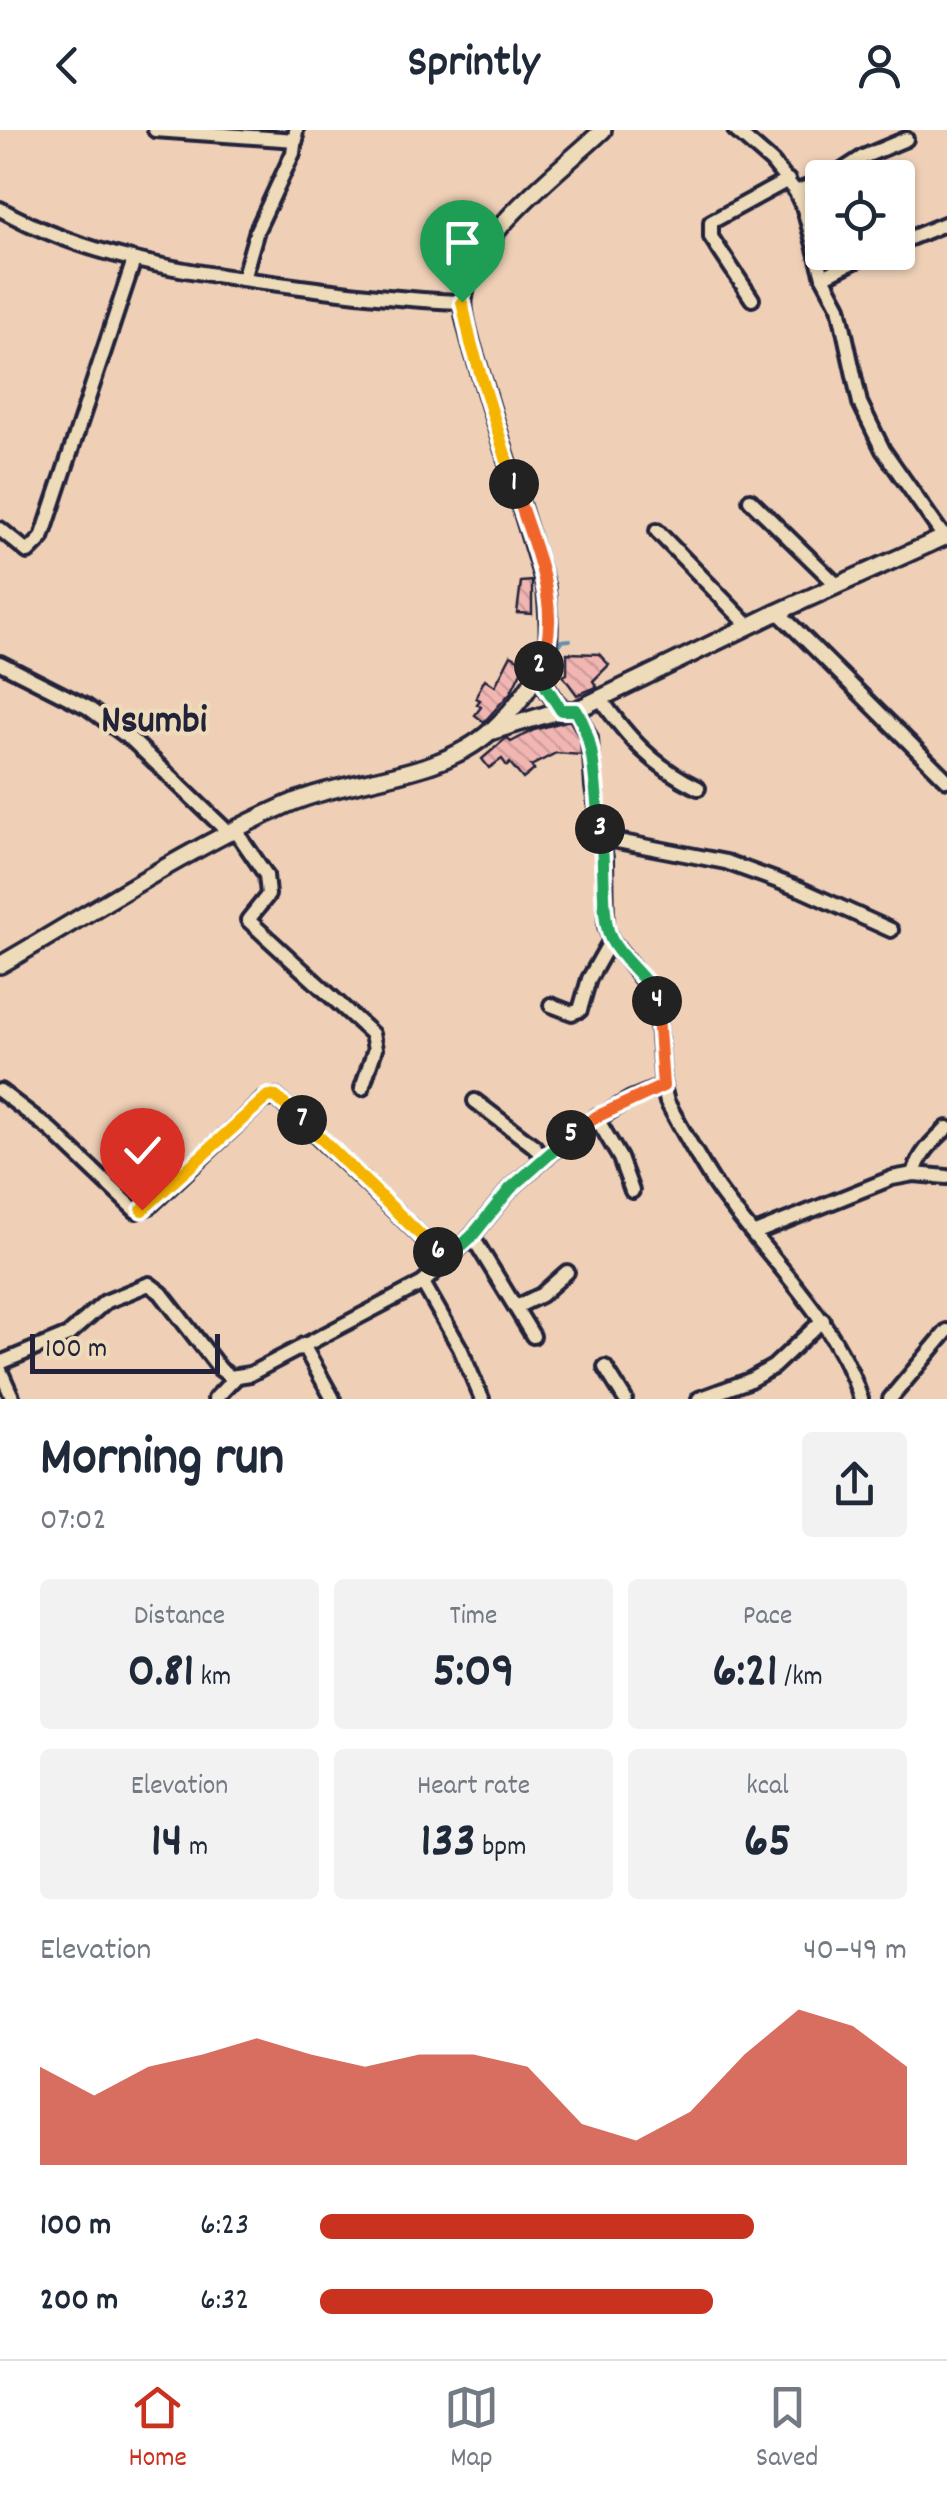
<!DOCTYPE html>
<html lang="en">
<head>
<meta charset="utf-8">
<style>
  body { margin:0; font-family:Dekko,sans-serif; background:#f2f2f3; color:#1f2937; height:100vh; display:flex; flex-direction:column; font-size:38px; white-space:nowrap }
  * { box-sizing:border-box; margin:0 }
  p { font-size:32px; color:#747a83 }
  .icon { flex:none; width:55px; height:55px; fill:none; stroke:currentColor; stroke-width:2; stroke-linecap:round; stroke-linejoin:round }
  .map { position:relative; height:1269px; overflow:hidden }
  .sheet { display:flex; flex-direction:column; background:#fff; flex:1 }
  .sheet>* { flex:none }
  .tools { position:absolute; left:805px; top:30px; display:grid; gap:20px }
  .tools a { display:grid; place-items:center; width:110px; height:110px; border-radius:10px; background:#fff; box-shadow:0 2px 8px #0004; font-size:50px }
  .scale { position:absolute; left:30px; bottom:25px; width:190px; box-sizing:border-box; padding-left:10px; border:5px solid #22223b; border-top:0; font-size:28px; line-height:35px; white-space:nowrap; color:#22223b; -webkit-text-stroke:8px #eedbb9; paint-order:stroke }
  .pin { position:absolute; display:grid; place-items:center; width:85px; height:85px; color:#fff; margin:-102px -42px; border-radius:50% 50% 50% 0; rotate:-45deg; box-shadow:0 0 10px #0007 }
  .pin .icon { rotate:45deg }
  .km { position:absolute; width:50px; height:50px; margin:-25px; border-radius:50%; background:#222; color:#fff; font-size:28px; line-height:50px; text-align:center }
  .round { display:grid; place-items:center; flex:none; width:105px; height:105px; border-radius:10px; background:#f2f2f3 }
  .headline { display:flex; align-items:center; justify-content:space-between; height:170px; padding:0 40px }
  h1 { font-size:55px; font-weight:700; line-height:75px }
  .stats { display:grid; grid-template-columns:repeat(3,1fr); gap:15px; height:170px; padding:10px 40px }
  .stats div { display:grid; align-content:center; border-radius:10px; background:#f2f2f3; text-align:center }
  .stats b { font-size:50px; font-weight:700 }
  .stats small { font-size:28px; font-weight:400 }
  .stats p { font-size:28px }
  .chart { height:280px; padding:20px 40px }
  .chart p { display:flex; justify-content:space-between }
  .chart svg { width:100%; height:180px; margin-top:10px; fill:#c8321e; opacity:.7 }
  ul { padding:0 40px; list-style:none; font-size:32px }
  li { display:grid; grid-template-columns:160px 120px 1fr; align-items:center; height:75px }
  li i { height:25px; border-radius:12px; background:#c8321e }
  header { display:flex; justify-content:space-between; align-items:center; height:130px; padding:0 40px; background:#fff; font-size:45px; font-weight:700 }
  .tab-bar { display:flex; justify-content:space-around; align-items:center; height:140px; border-top:2px solid #e0e1e3; background:#fff; font-size:28px; color:#747a83 }
  .tab-bar a { display:grid; justify-items:center; gap:5px }
  .tab-bar .selected { color:#c8321e }
  .map>svg:first-child { display:block }
</style>
</head>
<body>
<header><svg class="icon" aria-label="back" viewBox="0 0 24 24"><path d="M15 5l-7 7 7 7"/></svg>Sprintly<svg class="icon" aria-label="person" viewBox="0 0 24 24"><circle cx="12" cy="8" r="4"/><path d="M4 21q1-7 8-7t8 7"/></svg></header>
<div class="map">
<svg width="947" height="1269" viewBox="0 0 947 1269">
  <defs>
    <pattern id="building-back-hatch" width="6" height="6" patternUnits="userSpaceOnUse" patternTransform="scale(2.5)"><rect width="6" height="6" fill="#f2b6b2"/><path d="M-1 5l2 2M0 0l6 6M5-1l2 2" fill="none" stroke="#cf9c9a"/></pattern>
  </defs>
  <rect width="100%" height="100%" fill="#efd0b7"/>
  <filter id="ink" filterUnits="userSpaceOnUse"><feTurbulence type="fractalNoise" baseFrequency=".01" numOctaves="2"/><feDisplacementMap in="SourceGraphic" scale="20" xChannelSelector="R" yChannelSelector="G"/><feConvolveMatrix kernelMatrix="1 2 1 2 8 2 1 2 1" color-interpolation-filters="sRGB"/></filter>
  <g filter="url(#ink)">
    <g fill="none" stroke-linecap="round" stroke-linejoin="round">
      <g stroke="#668fab" stroke-width="4">
        <polyline points="556,520 561,511 570,510"/>
        <polyline points="564,567 571,573 585,567"/>
        <polyline points="588,592 590,583 601,580"/>
      </g>
    </g>
    <g fill="url(#building-back-hatch)" stroke="#22223b" stroke-width="2.5">
      <polygon points="532,451 532,484 517,483 521,452"/>
      <polygon points="567,523 599,524 609,535 593,551 597,557 577,565 563,546 567,544"/>
      <polygon points="511,525 525,533 511,562 484,592 475,585 481,577 477,574 480,570 476,568 478,562 485,549 495,556"/>
      <polygon points="566,591 570,591 580,609 581,625 556,623 531,636 534,640 523,649 510,633 507,636 502,629 489,638 482,629 504,610 508,608 511,612 534,600"/>
    </g>
    <g fill="none" stroke-linecap="round" stroke-linejoin="round">
      <g stroke="#22223b" stroke-width="20">
        <g id="minor">
          <polyline points="155,0 296,10"/>
          <polyline points="735,0 772,32 796,62 804,79 823,147 839,177 860,273 883,320 944,407"/>
          <polyline points="831,48 863,27 906,9"/>
          <polyline points="796,62 822,51"/>
          <path d="M0,79C84,126 178,141 272,153C335,162 399,170 462,172"/>
          <polyline points="898,113 947,93"/>
          <polyline points="823,147 873,122"/>
          <polyline points="243,149 257,100 293,23 296,0"/>
          <polyline points="752,169 711,107 711,92 788,50"/>
          <polyline points="750,370 837,455"/>
          <polyline points="0,399 28,422 42,408 134,130"/>
          <polyline points="657,401 749,496"/>
          <polyline points="778,482 947,650"/>
          <polyline points="0,533 87,577 133,611 230,704"/>
          <path d="M600,568C628,608 653,636 698,658"/>
          <path d="M576,580L590,608L593,657L605,728L606,796L611,810L656,867L663,956L667,972C683,1001 699,1031 718,1059C768,1129 834,1185 861,1269"/>
          <polyline points="236,701 266,745 268,765 248,790 372,904 375,919 362,958"/>
          <polyline points="602,708 726,732 800,759 891,800"/>
          <polyline points="551,875 572,883 580,880 589,849 611,810"/>
          <polyline points="0,961 51,1000 136,1081 150,1076 263,970 276,967 446,1130"/>
          <polyline points="475,971 534,1016 543,1028"/>
          <polyline points="596,987 620,1028 632,1061"/>
          <path d="M914,1044C919,1024 932,1012 947,998"/>
          <polyline points="755,1103 892,1048 914,1044 947,1047"/>
          <polyline points="472,1106 533,1206"/>
          <polyline points="423,1153 460,1218 482,1269"/>
          <polyline points="516,1177 541,1165 567,1142"/>
          <polyline points="303,1215 333,1269"/>
          <polyline points="0,1233 68,1205 105,1172 149,1154 161,1163 220,1239 231,1247 250,1244 423,1153 472,1106 510,1059 576,1001 631,969 663,956"/>
          <polyline points="605,1237 625,1269"/>
          <polyline points="0,1240 13,1269"/>
          <polyline points="215,1269 237,1246"/>
          <polyline points="699,1269 748,1251 773,1237 823,1190"/>
          <polyline points="890,1269 947,1201"/>
        </g>
      </g>
      <g stroke="#22223b" stroke-width="22">
        <g id="tertiary">
          <polyline points="536,541 561,580"/>
          <polyline points="493,601 561,580 576,580 778,482 947,406"/>
          <path d="M0,835C94,781 187,719 286,675C352,646 437,650 492,600C514,580 540,548 547,519C551,499 547,477 546,458L471,213C468,199 461,181 464,167C472,104 558,43 603,0"/>
        </g>
      </g>
      <use href="#minor" stroke="#eedbb9" stroke-width="12"/>
      <use href="#tertiary" stroke="#eedbb9" stroke-width="15"/>
    </g>
  </g>
  <g fill="none" stroke-linecap="round" stroke-linejoin="round" filter="url(#ink)">
    <g stroke="#fff" stroke-width="20">
      <polyline id="split-1" points="462,172 471,213 514,354"/>
    </g>
    <g stroke="#fff" stroke-width="20">
      <path id="split-2" d="M514,354C530,409 567,481 539,536"/>
    </g>
    <g stroke="#fff" stroke-width="20">
      <path id="split-3" d="M539,536L536,541L561,580H576C597,613 594,661 600,699"/>
    </g>
    <g stroke="#fff" stroke-width="20">
      <path id="split-4" d="M600,699C606,728 600,787 611,809C622,832 648,846 657,871"/>
    </g>
    <g stroke="#fff" stroke-width="20">
      <polyline id="split-5" points="571,1005 596,987 663,956 657,871"/>
    </g>
    <g stroke="#fff" stroke-width="20">
      <polyline id="split-6" points="438,1122 446,1130 472,1106 510,1059 571,1005"/>
    </g>
    <g stroke="#fff" stroke-width="20">
      <polyline id="split-7" points="302,990 438,1122"/>
    </g>
    <g stroke="#fff" stroke-width="20">
      <polyline id="split-8" points="142,1080 268,966 276,967 302,990"/>
    </g>
    <use href="#split-1" stroke="#f5b400" stroke-width="12"/>
    <use href="#split-2" stroke="#f0652b" stroke-width="12"/>
    <use href="#split-3" stroke="#22a559" stroke-width="12"/>
    <use href="#split-4" stroke="#22a559" stroke-width="12"/>
    <use href="#split-5" stroke="#f0652b" stroke-width="12"/>
    <use href="#split-6" stroke="#22a559" stroke-width="12"/>
    <use href="#split-7" stroke="#f5b400" stroke-width="12"/>
    <use href="#split-8" stroke="#f5b400" stroke-width="12"/>
  </g>
  <g text-anchor="middle" dominant-baseline="central" stroke-width="8" stroke-linejoin="round" paint-order="stroke">
    <g font-size="40" font-weight="bold" fill="#22223b" stroke="#eedbb9">
      <text x="154" y="593">Nsumbi</text>
    </g>
  </g>
</svg>
<div class="tools">
<a><svg class="icon" aria-label="locate" viewBox="0 0 24 24"><circle cx="12" cy="12" r="6"/><path d="M12 2v4M12 18v4M2 12h4M18 12h4"/></svg></a>
</div>
<div class="scale">100 m</div>
<div class="pin" style="left:462px;top:172px;background:#1e9e55"><svg class="icon" aria-label="arrive" viewBox="0 0 24 24"><path d="M6 21V4h12l-3 4 3 4H6"/></svg></div>
<div class="pin" style="left:142px;top:1080px;background:#d93025"><svg class="icon" aria-label="check" viewBox="0 0 24 24"><path d="M5 12l5 5 9-10"/></svg></div>
<b class="km" style="left:514px;top:354px">1</b>
<b class="km" style="left:539px;top:536px">2</b>
<b class="km" style="left:600px;top:699px">3</b>
<b class="km" style="left:657px;top:871px">4</b>
<b class="km" style="left:571px;top:1005px">5</b>
<b class="km" style="left:438px;top:1122px">6</b>
<b class="km" style="left:302px;top:990px">7</b>
</div>
<section class="sheet">
<div class="headline"><div><h1>Morning run</h1><p>07:02</p></div><a class="round"><svg class="icon" aria-label="share" viewBox="0 0 24 24"><path d="M12 15V3M7 8l5-5 5 5M5 13v7h14v-7"/></svg></a></div>
<div class="stats">
<div><p>Distance</p><b>0.81<small> km</small></b></div>
<div><p>Time</p><b>5:09</b></div>
<div><p>Pace</p><b>6:21<small> /km</small></b></div>
</div>
<div class="stats">
<div><p>Elevation</p><b>14<small> m</small></b></div>
<div><p>Heart rate</p><b>133<small> bpm</small></b></div>
<div><p>kcal</p><b>65</b></div>
</div>
<div class="chart"><p><span>Elevation</span>40–49 m</p>
<svg viewBox="0 0 160 44" preserveAspectRatio="none"><path d="M0 44V20L10 27L20 20L30 17L40 13L50 17L60 20L70 17L80 17L90 20L100 34L110 38L120 31L130 17L140 6L150 10L160 20V44z"/></svg>
</div>
<ul>
<li><b>100 m</b>6:23<i style="width:74%"></i></li>
<li><b>200 m</b>6:32<i style="width:67%"></i></li>
</ul>
</section>
<nav class="tab-bar">
<a class="selected"><svg class="icon" aria-label="home" viewBox="0 0 24 24"><path d="M3 11l9-7 9 7M6 9v11h12V9"/></svg>Home</a>
<a><svg class="icon" aria-label="map" viewBox="0 0 24 24"><path d="M3 6l6-2 6 2 6-2v14l-6 2-6-2-6 2zM9 4v14M15 6v14"/></svg>Map</a>
<a><svg class="icon" aria-label="saved" viewBox="0 0 24 24"><path d="M7 4h10v16l-5-4-5 4z"/></svg>Saved</a>
</nav>
</body>
</html>
